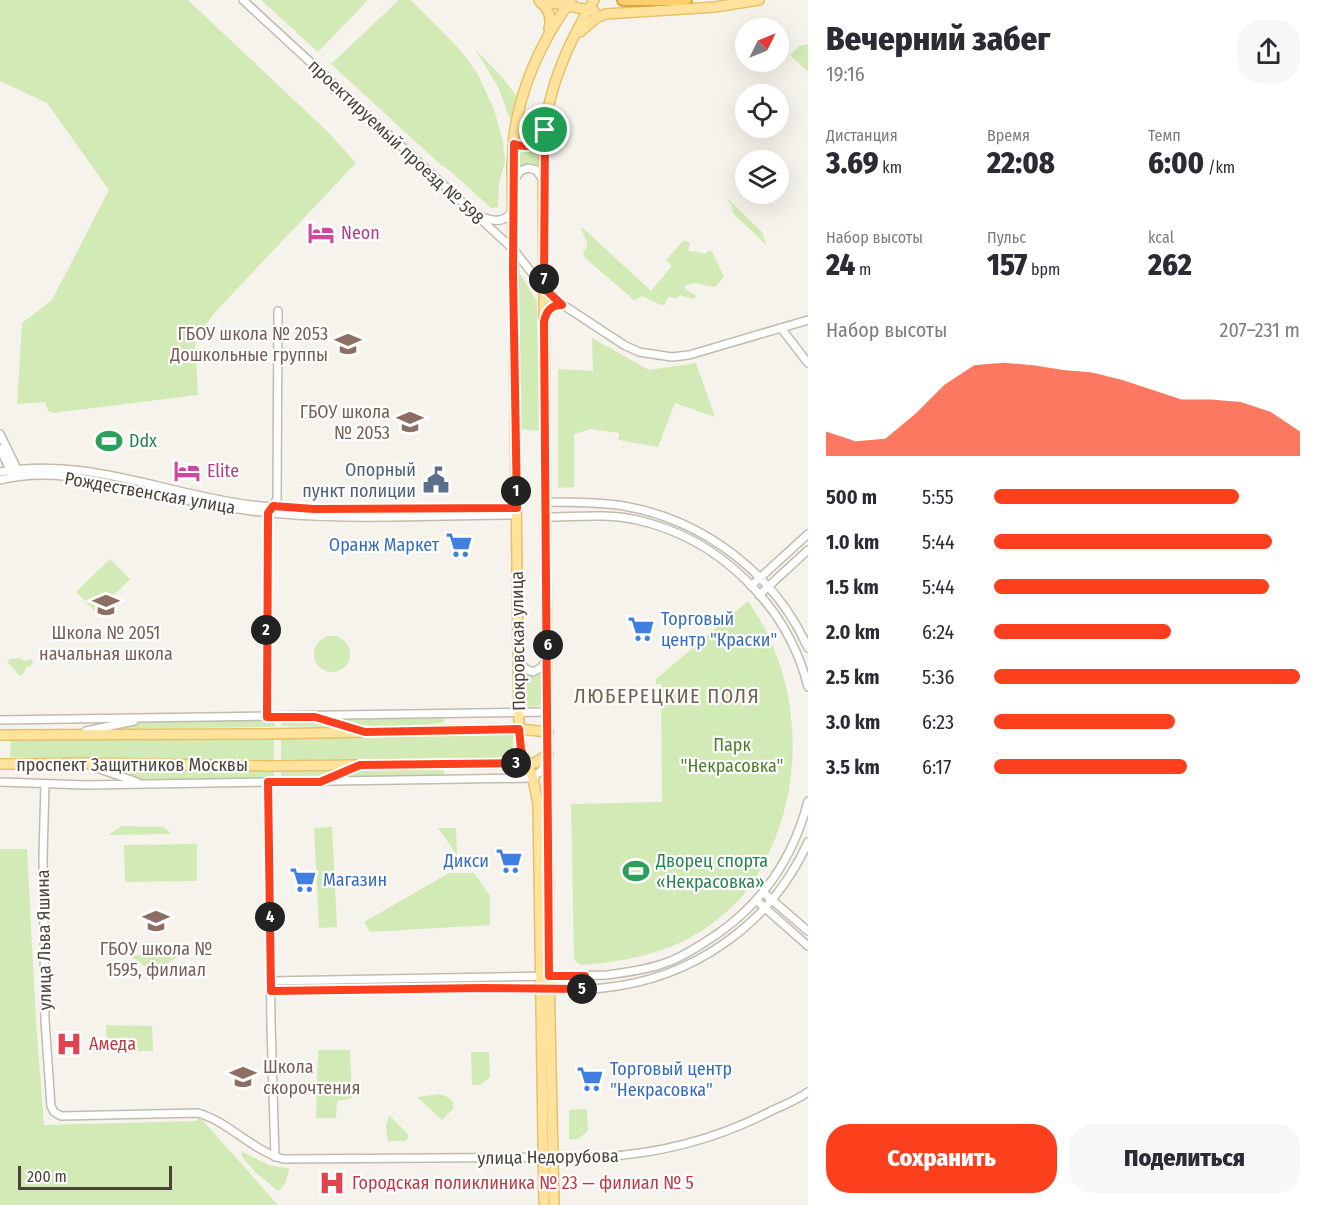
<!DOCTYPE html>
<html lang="ru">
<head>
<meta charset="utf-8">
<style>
  body { margin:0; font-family:"Fira Sans Condensed",sans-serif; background:#f7f7f7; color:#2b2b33; height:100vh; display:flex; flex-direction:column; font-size:22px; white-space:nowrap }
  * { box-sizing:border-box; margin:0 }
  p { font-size:20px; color:#7c7c81 }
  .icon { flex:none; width:33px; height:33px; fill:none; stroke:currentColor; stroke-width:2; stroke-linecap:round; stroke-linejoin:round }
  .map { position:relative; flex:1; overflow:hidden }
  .details { display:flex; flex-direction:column; background:#fff; width:510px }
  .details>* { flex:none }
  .needle { width:39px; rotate:47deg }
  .controls { position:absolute; left:735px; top:18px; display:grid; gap:12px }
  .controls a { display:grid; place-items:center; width:54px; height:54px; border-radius:50%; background:#fff; box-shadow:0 6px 24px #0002; font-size:30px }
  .scale { position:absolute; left:18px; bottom:15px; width:154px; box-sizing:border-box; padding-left:6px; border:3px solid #4b4439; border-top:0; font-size:16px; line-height:21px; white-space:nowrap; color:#4b4439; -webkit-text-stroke:4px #fff; paint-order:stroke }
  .pin { position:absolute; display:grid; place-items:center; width:51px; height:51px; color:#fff; margin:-26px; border:3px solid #fff; border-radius:50%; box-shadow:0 2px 6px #0007 }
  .km { position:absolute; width:30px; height:30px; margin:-15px; border-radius:50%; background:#222; color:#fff; font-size:16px; line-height:30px; text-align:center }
  .round { display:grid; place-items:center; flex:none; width:63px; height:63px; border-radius:24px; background:#f7f7f7 }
  .overview { display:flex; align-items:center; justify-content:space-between; height:102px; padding:0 18px }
  h1 { font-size:33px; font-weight:800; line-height:45px }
  .stats { display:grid; grid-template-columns:repeat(3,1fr); gap:9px; height:102px; padding:6px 18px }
  .stats div { display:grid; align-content:center }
  .stats b { font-size:30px; font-weight:800 }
  .stats small { font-size:16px; font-weight:400 }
  .stats p { font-size:16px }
  .chart { height:168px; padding:12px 18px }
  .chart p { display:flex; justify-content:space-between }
  .chart svg { width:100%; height:108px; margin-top:6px; fill:#fc3f1d; opacity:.7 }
  .button { display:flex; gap:12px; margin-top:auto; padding:12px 18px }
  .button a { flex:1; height:69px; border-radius:24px; background:#fc3f1d; color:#fff; font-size:24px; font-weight:800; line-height:69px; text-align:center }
  .button a+a { background:#f7f7f7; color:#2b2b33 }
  ul { padding:0 18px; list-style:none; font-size:20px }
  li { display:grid; grid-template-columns:96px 72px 1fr; align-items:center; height:45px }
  li i { height:15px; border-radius:8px; background:#fc3f1d }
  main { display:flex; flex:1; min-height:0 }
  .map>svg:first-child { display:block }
</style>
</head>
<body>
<main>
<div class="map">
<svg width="808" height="1205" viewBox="0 0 808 1205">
  <rect width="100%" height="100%" fill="#f6f3ec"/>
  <g fill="#d2eab5">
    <polygon points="0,0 188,0 329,133 356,163 216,311 195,340 198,395 53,413 48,411 45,402 17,404 22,323 52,300 109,190 47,103 0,81"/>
    <polygon points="261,0 368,0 318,52"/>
    <polygon points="399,0 411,0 461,51 477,73 494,109 503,142 505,161 499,183 498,207 491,208 448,169 442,166 331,64"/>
    <polygon points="808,44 808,70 807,71 790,55 799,46"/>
    <polygon points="475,49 501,76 519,99 510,119 498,87"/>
    <path d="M536,149L540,170C531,163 527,164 518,170V153Z"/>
    <polygon points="728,199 762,232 766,245 733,213 731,204 727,201"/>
    <path d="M581,228H583L651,291L672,266L666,260L683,241H688L690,245L688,249L691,252L695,251L704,254L710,250L713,253L724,277L715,287L694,283L686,285L685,289L696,296L693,299L680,295L677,298L668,297L665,305H661L642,296L634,300L585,258L583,253C592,243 583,237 581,228Z"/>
    <polygon points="517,275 521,275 537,302 539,431 518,429"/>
    <polygon points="592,338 649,370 696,363 715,417 675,403 658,447 619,440 619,433 591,429 574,434 574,487 558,488 558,369 593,371"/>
    <polygon points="110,559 130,579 96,612 76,592"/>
    <path d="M748,601C808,687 808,806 746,892C726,915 699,936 670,947C641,958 611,963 581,965L574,960L571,804L662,802L661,684H656V679Z"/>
    <circle cx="332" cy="654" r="18"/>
    <polygon points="19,658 25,661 31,659 33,663 30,667 27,666 24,673 20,676 7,662 10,659"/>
    <polygon points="542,671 542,704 540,706 525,707 523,703 523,672 527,675 535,677"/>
    <path d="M444,717V722C413,727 360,730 331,718Z"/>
    <polygon points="275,718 275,727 108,729 148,720"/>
    <polygon points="317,719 336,727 281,726 281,720"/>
    <polygon points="513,734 513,758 281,760 281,736"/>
    <polygon points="274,737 274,760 10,757 11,740"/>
    <polygon points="101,766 209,771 274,770 274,779 142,781"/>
    <polygon points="430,768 444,771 444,777 331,780 358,769"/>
    <polygon points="341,770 321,779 281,778 281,771"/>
    <polygon points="122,826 163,827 172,834 108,835"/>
    <polygon points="332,827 337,927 319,928 314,828"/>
    <polygon points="438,828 456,828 457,855"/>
    <polygon points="197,844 197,881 125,882 124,845"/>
    <polygon points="0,849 27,849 36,1021 44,1125 197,1121 199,1116 278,1205 0,1205"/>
    <polygon points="449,873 474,873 490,896 490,925 370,932 364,922"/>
    <polygon points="129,955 179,956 153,972"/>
    <polygon points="106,1025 152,1026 153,1051 107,1051"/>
    <polygon points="318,1050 350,1050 352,1098 337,1101 336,1118 316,1118"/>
    <polygon points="471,1052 489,1052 490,1077 480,1085 472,1085"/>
    <polygon points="441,1094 449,1098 453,1102 453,1109 442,1120 417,1097"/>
    <polygon points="587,1109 588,1131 578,1139 569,1139 569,1110"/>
    <polygon points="389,1115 408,1134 408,1138 405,1141 388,1141 386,1127"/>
    <path d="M243,1152L271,1166L289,1168C288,1177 285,1187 278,1191L256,1173L241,1155Z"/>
  </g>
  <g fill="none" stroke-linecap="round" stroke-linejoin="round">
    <g stroke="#c2bbae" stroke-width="10">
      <g id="minor">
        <polyline points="243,0 514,250 542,286 557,301 624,345 639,352 672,357 689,355 808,320"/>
        <path d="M514,144C532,150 534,143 545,130"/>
        <polyline points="513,182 520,171 528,168 536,170 543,180"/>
        <path d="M480,216C491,221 505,224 512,211"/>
        <polyline points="545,318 551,307 563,305"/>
        <polyline points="781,328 808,363"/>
        <polyline points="0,434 18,471"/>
        <polyline points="0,449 12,474"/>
        <path d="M0,472C86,456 168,495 252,505C293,509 334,509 375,509C422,508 469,508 517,508"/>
        <path d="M0,480C51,467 103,482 153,493C186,500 219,507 252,511C339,522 429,515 517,515"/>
        <path d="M546,502C572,502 599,502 624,506C704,520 775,574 808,648"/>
        <path d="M546,517C576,517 608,513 637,520C719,538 788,606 808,687"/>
        <polyline points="751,586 808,534"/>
        <polyline points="759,595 808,550"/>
        <polyline points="520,659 524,668 533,672 542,667 546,659"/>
        <polyline points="267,717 268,513 277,499 278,311"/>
        <polyline points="321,719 354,729"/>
        <polyline points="0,720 548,712"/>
        <polyline points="86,731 134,721"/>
        <polyline points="91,766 137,782"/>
        <polyline points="322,781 356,766"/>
        <polyline points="0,782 86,785 533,778 542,770 546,761"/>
        <polyline points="268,782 271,1024 275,1157"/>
        <path d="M45,784L43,857L45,1021L51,1106L54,1112L61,1116L198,1113C229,1122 250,1149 283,1159L598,1157C659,1154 717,1139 771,1111C784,1105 797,1100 808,1092"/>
        <polyline points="764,893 808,931"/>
        <polyline points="757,901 808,946"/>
        <path d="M270,981L607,975C627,972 647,970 665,963C678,959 691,951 702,944C757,911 792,863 808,801"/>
        <path d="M271,991C339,991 407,989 476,988C518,988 561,992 603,988C692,979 771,925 808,842"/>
      </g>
    </g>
    <g stroke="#e6c16a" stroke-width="12">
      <g id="major">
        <polyline points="539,0 594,11"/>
        <path d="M540,2C549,9 552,18 549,29"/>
        <polyline points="580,32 596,18 606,14 715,7 759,0"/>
        <polyline points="0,735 266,734 519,729 548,732"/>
        <polyline points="0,764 81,763 269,766 535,763 548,754"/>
        <path d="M544,1205L538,804L533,778L521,749L519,729L512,167C513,157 513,146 514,135C521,86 542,40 571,0"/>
        <path d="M554,1205L549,976L543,172C544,158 544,144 545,130C549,85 571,38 594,0"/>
      </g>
    </g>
    <g stroke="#e0a43c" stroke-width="14">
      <polyline id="highway" points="623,0 686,0"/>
    </g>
    <use href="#minor" stroke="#fff" stroke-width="7"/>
    <use href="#major" stroke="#ffe39c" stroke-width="9"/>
    <use href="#highway" stroke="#ffcf6e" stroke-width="10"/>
  </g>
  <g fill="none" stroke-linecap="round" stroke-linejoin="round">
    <g stroke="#fff" stroke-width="12">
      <path id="route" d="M545,130L544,288L562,305C551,305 546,311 544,322L549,976H585L580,980V984L584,989L484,988L271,991L268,782H320L360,765L526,763L521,749L519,729L365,732L315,717H267L268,513L273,506L314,509L517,508L513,273L514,144C532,150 534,143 545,130Z"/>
    </g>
    <use href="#route" stroke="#fc3f1d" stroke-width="8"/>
  </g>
  <defs>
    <g id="hotel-bare" transform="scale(2.07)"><path d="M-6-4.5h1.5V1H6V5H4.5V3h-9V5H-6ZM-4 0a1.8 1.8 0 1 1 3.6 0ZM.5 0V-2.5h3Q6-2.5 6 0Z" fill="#d1479c" stroke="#fff" stroke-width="2.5" paint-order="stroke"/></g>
    <g id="school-bare" transform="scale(2.07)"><path d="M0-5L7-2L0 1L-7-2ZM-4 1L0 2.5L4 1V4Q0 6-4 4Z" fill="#8d6e63" stroke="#fff" stroke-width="2.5" paint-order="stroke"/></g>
    <g id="stadium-bare" transform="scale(2.07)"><path d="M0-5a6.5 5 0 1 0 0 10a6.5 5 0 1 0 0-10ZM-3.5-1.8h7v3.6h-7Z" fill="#2e9e5b" stroke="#fff" stroke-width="2.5" paint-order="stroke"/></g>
    <g id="civic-bare" transform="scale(2.07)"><path d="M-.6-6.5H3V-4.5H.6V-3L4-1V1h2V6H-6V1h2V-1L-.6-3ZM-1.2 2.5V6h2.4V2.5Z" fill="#5c6f8a" stroke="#fff" stroke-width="2.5" paint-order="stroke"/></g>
    <g id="supermarket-bare" transform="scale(2.07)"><path d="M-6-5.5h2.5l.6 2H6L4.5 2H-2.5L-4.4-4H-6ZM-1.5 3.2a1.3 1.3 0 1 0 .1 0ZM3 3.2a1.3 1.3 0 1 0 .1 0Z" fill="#3f7fe0" stroke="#fff" stroke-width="2.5" paint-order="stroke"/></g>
    <g id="hospital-bare" transform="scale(2.07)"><path d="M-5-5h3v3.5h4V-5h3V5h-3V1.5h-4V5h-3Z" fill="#e0444e" stroke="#fff" stroke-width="2.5" paint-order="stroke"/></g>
  </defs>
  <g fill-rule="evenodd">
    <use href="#hotel-bare" x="321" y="233"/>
    <use href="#school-bare" x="348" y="344"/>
    <use href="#school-bare" x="410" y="422"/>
    <use href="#stadium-bare" x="109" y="441"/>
    <use href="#hotel-bare" x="187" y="471"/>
    <use href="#civic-bare" x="436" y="480"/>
    <use href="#supermarket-bare" x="459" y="545"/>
    <use href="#school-bare" x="106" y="605"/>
    <use href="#supermarket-bare" x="641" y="629"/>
    <use href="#supermarket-bare" x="509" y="861"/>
    <use href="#stadium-bare" x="636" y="871"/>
    <use href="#supermarket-bare" x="303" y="880"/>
    <use href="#school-bare" x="156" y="921"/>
    <use href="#hospital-bare" x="69" y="1044"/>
    <use href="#school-bare" x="243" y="1077"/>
    <use href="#supermarket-bare" x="590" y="1079"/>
    <use href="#hospital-bare" x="332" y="1183"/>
  </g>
  <g text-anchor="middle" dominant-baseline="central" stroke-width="4.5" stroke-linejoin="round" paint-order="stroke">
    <g font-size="18" fill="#4b4439" stroke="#fff">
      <text transform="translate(396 142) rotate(43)">проектируемый проезд № 598</text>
      <text transform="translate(150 493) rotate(10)">Рождественская улица</text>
      <text transform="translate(518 641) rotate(-91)">Покровская улица</text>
      <text x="132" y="765">проспект Защитников Москвы</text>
      <text transform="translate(44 940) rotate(-91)">улица Льва Яшина</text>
      <text transform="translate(548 1157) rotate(-1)">улица Недорубова</text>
    </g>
    <g font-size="18" fill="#b23c85" stroke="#fff" text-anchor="start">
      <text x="341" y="233">Neon</text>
      <text x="207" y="471">Elite</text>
    </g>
    <g font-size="18" fill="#785e54" stroke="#fff" text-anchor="end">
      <text x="328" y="334">ГБОУ школа № 2053<tspan x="328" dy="21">Дошкольные группы</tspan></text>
      <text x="390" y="412">ГБОУ школа<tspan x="390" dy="21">№ 2053</tspan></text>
      <text x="106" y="633" text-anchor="middle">Школа № 2051<tspan x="106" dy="21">начальная школа</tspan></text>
      <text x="156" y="949" text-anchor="middle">ГБОУ школа №<tspan x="156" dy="21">1595, филиал</tspan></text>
      <text x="263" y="1067" text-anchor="start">Школа<tspan x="263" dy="21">скорочтения</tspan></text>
    </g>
    <g font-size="18" fill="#27864d" stroke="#fff" text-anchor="start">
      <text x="129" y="441">Ddx</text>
      <text x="656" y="861">Дворец спорта<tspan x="656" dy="21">«Некрасовка»</tspan></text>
    </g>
    <g font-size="18" fill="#4e5e75" stroke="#fff" text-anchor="end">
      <text x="416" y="470">Опорный<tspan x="416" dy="21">пункт полиции</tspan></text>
    </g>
    <g font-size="18" fill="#366cbe" stroke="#fff" text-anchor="start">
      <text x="439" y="545" text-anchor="end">Оранж Маркет</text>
      <text x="661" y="619">Торговый<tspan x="661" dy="21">центр "Краски"</tspan></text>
      <text x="489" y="861" text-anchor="end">Дикси</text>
      <text x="323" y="880">Магазин</text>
      <text x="610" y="1069">Торговый центр<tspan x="610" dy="21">"Некрасовка"</tspan></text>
    </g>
    <g font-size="18" fill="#4a7f2a" stroke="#fff">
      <text x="732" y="745">Парк<tspan x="732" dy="21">"Некрасовка"</tspan></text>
    </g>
    <g font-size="18" fill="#be3a42" stroke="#fff" text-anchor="start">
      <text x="89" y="1044">Амеда</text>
      <text x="352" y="1183">Городская поликлиника № 23 — филиал № 5</text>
    </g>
    <g font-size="20" letter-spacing="1.5" fill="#6e6250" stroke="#fff">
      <text x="667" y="696">ЛЮБЕРЕЦКИЕ ПОЛЯ</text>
    </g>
  </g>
</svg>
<div class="controls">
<a><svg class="needle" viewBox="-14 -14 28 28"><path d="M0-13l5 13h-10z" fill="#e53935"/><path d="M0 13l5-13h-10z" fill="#7c7c81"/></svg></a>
<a><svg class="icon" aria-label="locate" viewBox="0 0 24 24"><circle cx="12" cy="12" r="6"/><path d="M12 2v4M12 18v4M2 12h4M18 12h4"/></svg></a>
<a><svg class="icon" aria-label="layers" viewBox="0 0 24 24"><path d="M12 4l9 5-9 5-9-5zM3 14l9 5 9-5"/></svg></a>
</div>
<div class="scale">200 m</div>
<div class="pin" style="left:545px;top:130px;background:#1e9e55"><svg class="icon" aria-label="arrive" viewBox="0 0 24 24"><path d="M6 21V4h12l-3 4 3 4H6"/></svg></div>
<b class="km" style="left:516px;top:491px">1</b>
<b class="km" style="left:266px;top:630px">2</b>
<b class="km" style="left:516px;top:763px">3</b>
<b class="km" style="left:270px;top:917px">4</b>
<b class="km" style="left:582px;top:989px">5</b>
<b class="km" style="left:548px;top:645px">6</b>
<b class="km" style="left:544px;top:279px">7</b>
</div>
<section class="details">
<div class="overview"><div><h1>Вечерний забег</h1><p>19:16</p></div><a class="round"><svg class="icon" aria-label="share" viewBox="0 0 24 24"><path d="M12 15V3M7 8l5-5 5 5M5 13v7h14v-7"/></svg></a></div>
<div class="stats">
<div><p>Дистанция</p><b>3.69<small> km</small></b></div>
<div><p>Время</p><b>22:08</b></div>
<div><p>Темп</p><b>6:00<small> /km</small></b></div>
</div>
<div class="stats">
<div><p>Набор высоты</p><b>24<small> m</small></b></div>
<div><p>Пульс</p><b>157<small> bpm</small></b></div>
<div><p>kcal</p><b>262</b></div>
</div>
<div class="chart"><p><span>Набор высоты</span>207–231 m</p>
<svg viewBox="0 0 160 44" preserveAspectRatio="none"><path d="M0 44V34L10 38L20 37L30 27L40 15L50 7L60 6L70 7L80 9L90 10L100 13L110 17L120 21L130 21L140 22L150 26L160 34V44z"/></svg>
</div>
<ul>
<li><b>500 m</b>5:55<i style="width:80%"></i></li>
<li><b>1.0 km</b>5:44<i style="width:91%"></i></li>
<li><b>1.5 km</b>5:44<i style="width:90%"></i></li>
<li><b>2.0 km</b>6:24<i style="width:58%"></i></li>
<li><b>2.5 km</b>5:36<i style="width:100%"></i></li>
<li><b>3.0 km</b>6:23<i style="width:59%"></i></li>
<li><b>3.5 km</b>6:17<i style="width:63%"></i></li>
</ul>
<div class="button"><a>Сохранить</a><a>Поделиться</a></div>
</section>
</main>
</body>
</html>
